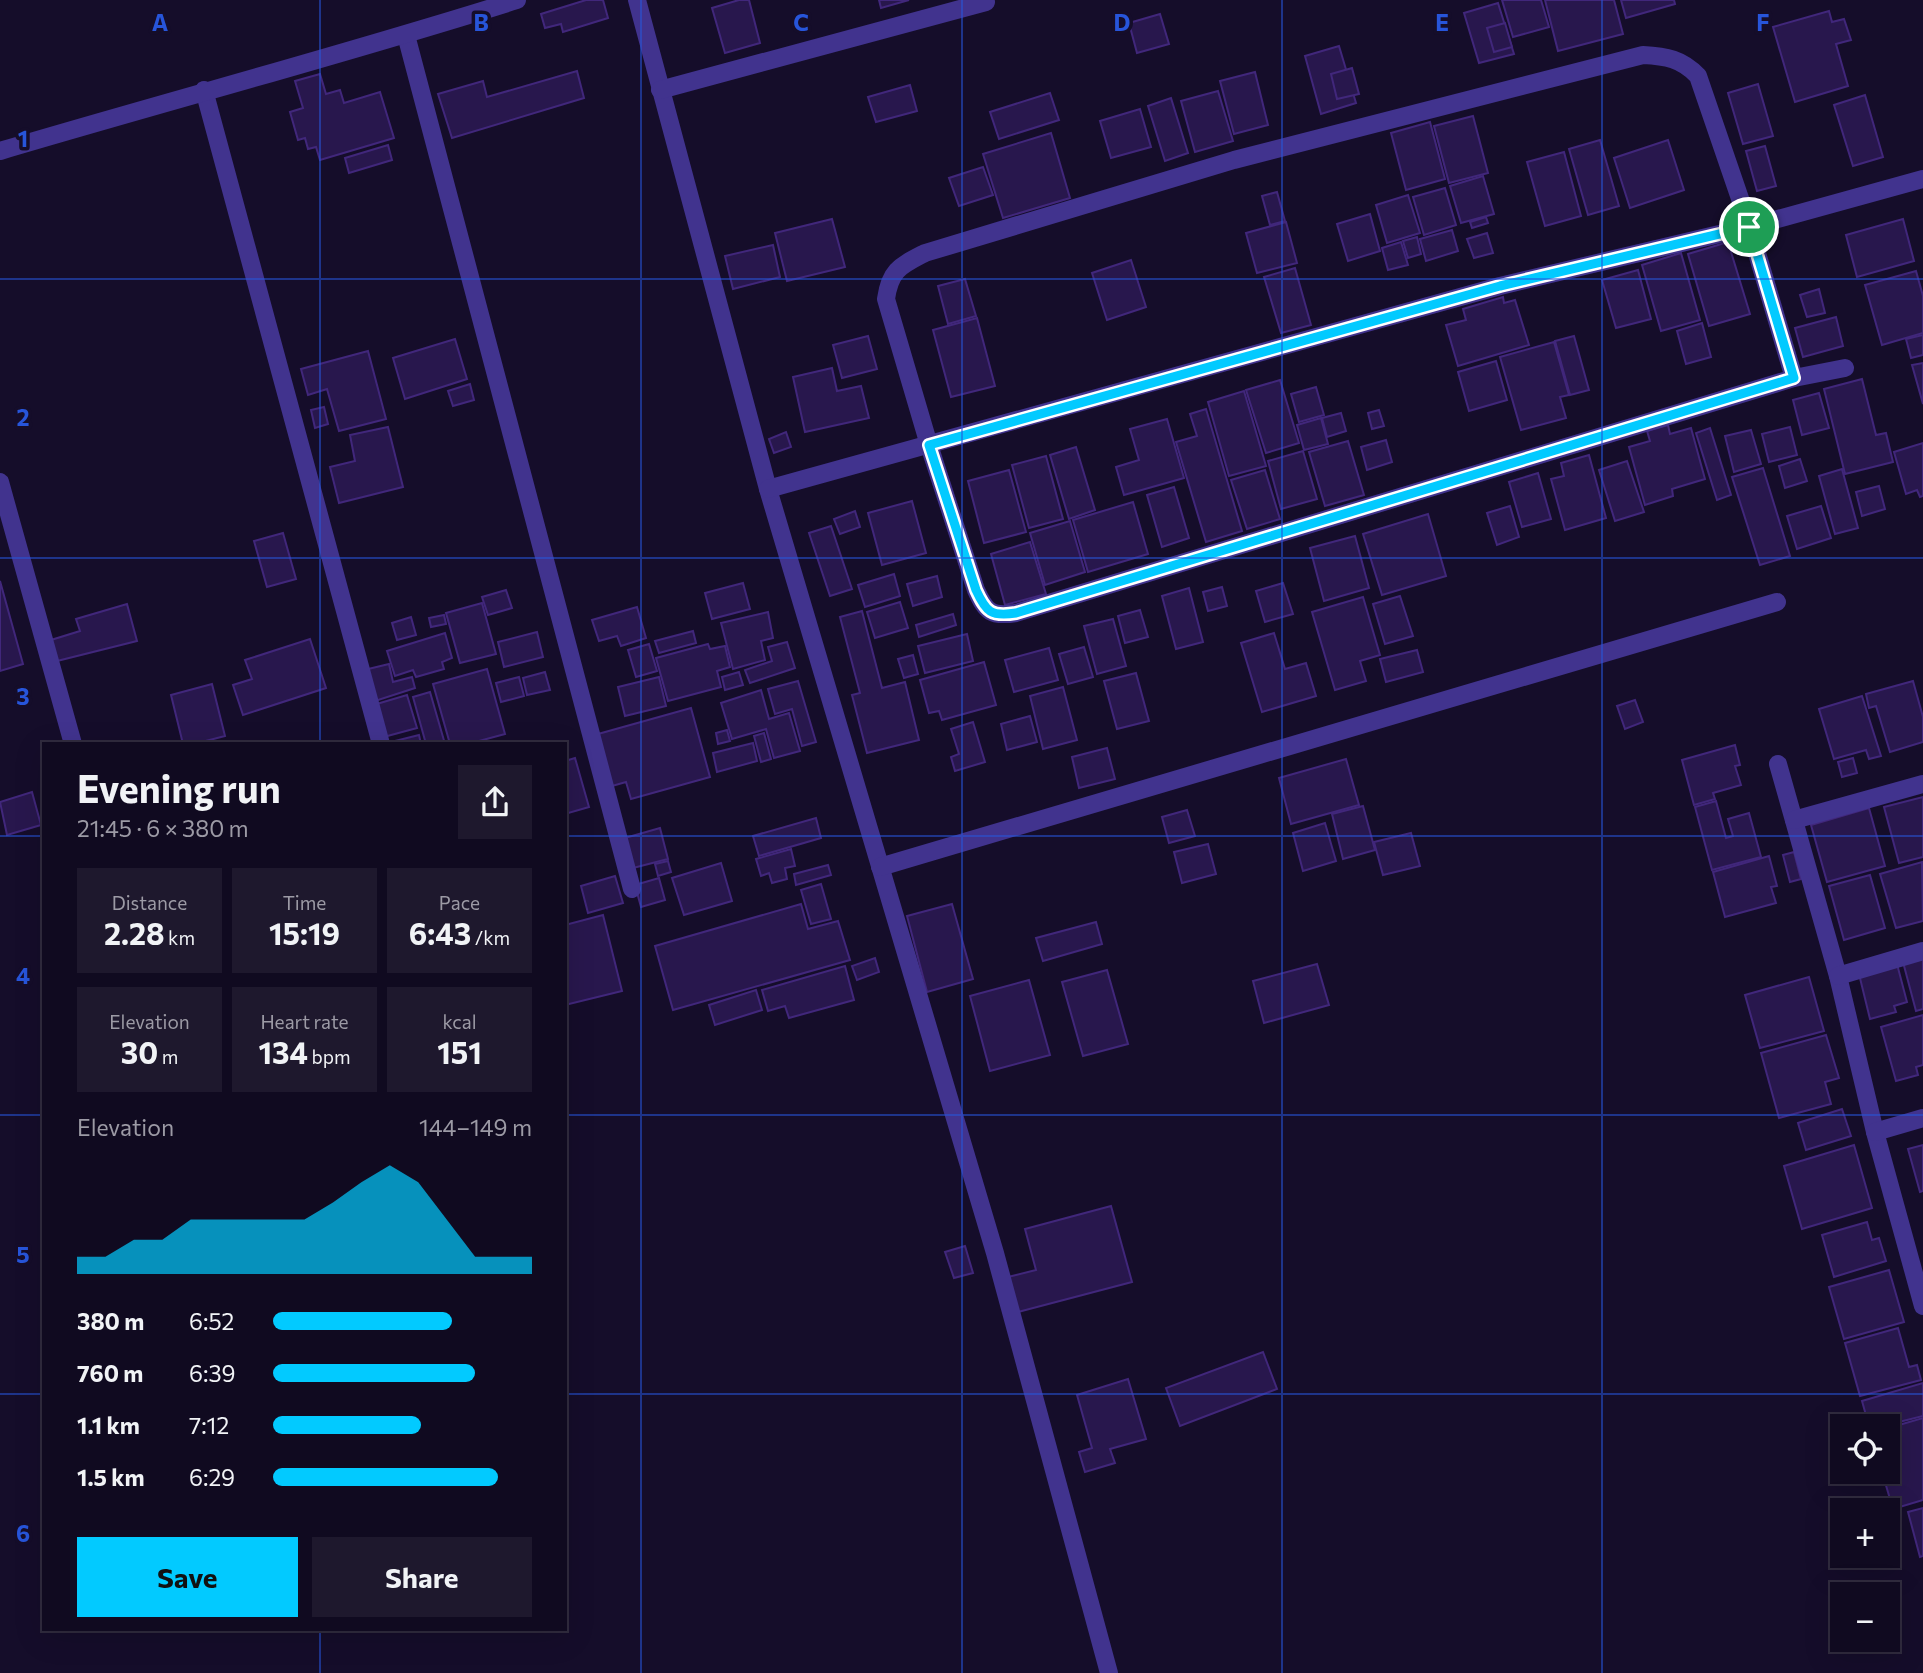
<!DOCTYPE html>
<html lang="en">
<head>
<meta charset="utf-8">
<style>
  body { margin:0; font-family:Commissioner,sans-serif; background:#1e182d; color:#f1f3f6; height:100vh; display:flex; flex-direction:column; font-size:26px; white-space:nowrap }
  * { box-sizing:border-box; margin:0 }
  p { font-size:23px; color:#9c9aa5 }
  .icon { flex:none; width:38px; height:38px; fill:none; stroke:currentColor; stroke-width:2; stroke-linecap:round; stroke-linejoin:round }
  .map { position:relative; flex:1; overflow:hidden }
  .details { position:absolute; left:42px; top:742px; width:525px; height:889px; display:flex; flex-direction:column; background:#100a20; border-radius:0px; box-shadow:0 7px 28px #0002,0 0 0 2px #302b3e }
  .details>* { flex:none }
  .tools { position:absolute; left:1830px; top:1414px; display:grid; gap:14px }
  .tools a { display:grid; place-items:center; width:70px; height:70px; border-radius:0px; background:#100a20; box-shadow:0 7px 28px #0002,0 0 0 2px #302b3e; font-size:35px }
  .pin { position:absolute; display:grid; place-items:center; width:60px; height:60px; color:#fff; margin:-30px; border:4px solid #fff; border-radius:50%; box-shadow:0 2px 7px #0007 }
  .round { display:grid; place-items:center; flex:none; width:74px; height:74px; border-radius:0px; background:#1e182d }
  .headline { display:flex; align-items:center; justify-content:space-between; height:119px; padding:0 35px }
  h1 { font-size:38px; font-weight:700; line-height:52px }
  .metrics { display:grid; grid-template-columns:repeat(3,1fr); gap:10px; height:119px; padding:7px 35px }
  .metrics div { display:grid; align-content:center; border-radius:0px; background:#1e182d; text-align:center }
  .metrics b { font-size:30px; font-weight:700 }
  .metrics small { font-size:19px; font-weight:400 }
  .metrics p { font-size:19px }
  .chart { height:196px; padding:14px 35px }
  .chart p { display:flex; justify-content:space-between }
  .chart svg { width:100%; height:126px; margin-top:7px; fill:#02caff; opacity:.7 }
  .primary-button { display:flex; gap:14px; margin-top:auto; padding:14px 35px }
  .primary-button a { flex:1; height:80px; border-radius:0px; background:#02caff; color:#111; font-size:28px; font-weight:700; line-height:80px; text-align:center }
  .primary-button a+a { background:#1e182d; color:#f1f3f6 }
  ul { padding:0 35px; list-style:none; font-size:23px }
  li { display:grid; grid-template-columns:112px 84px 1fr; align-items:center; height:52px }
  li i { height:18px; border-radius:9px; background:#02caff }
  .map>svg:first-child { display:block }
</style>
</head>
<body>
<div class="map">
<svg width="1923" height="1673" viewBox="0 0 1923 1673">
  <rect width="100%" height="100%" fill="#150d2a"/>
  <g fill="#28174d" stroke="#41277b" stroke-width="2">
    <polygon points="586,0 603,0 608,18 563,32 561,24 545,28 541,14"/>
    <polygon points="739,0 749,0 760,43 725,53 712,8"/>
    <polygon points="879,0 909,0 881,8"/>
    <polygon points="1502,0 1541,0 1549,27 1513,37"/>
    <polygon points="1545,0 1614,0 1623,34 1558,51"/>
    <polygon points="1621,0 1674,0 1675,4 1626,18"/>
    <polygon points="1498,3 1514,54 1479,63 1464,13"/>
    <polygon points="1829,11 1832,22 1844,19 1851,40 1836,44 1848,86 1795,102 1773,27"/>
    <polygon points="1160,14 1169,44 1137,53 1129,23"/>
    <polygon points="1505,23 1512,47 1494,52 1487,28"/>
    <polygon points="1339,46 1356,103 1321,114 1305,56"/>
    <polygon points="1352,68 1359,94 1337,99 1331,74"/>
    <polygon points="577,71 584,98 452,138 438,94 483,81 487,97"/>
    <polygon points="1255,72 1268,125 1234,134 1220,81"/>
    <polygon points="320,74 326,94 340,90 344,103 380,92 394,138 320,160 316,147 308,149 305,138 298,140 290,112 303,108 295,81"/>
    <polygon points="1758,84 1773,136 1743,144 1728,93"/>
    <polygon points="910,85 917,111 876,122 868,97"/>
    <polygon points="1218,91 1233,141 1195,152 1181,101"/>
    <polygon points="1050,93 1059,120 999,139 990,112"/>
    <polygon points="1865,95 1883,157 1853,166 1834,105"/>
    <polygon points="1171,98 1188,153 1165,161 1148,106"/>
    <polygon points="1140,109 1151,147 1111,158 1100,121"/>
    <polygon points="1473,116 1488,173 1449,183 1434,126"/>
    <polygon points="1430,122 1445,179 1406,190 1391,133"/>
    <polygon points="1051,133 1070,198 1003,218 983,154"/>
    <polygon points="1600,140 1619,206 1588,215 1569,149"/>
    <polygon points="1668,140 1684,190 1630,208 1614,158"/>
    <polygon points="388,145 392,160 349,173 345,158"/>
    <polygon points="1765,146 1776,186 1757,191 1746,151"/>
    <polygon points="1564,152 1581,216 1545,226 1527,162"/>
    <polygon points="983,167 993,195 959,206 949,178"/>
    <polygon points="1483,176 1494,214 1461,223 1450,186"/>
    <polygon points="1445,188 1456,225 1424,235 1413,197"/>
    <polygon points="1277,192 1285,221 1270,225 1262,196"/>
    <polygon points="1408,195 1420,233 1387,243 1376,205"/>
    <polygon points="1370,214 1380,251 1348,261 1337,224"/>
    <polygon points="1486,217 1488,223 1472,228 1470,222"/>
    <polygon points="832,219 845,267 787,281 775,233"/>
    <polygon points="1903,219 1914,261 1857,277 1846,235"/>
    <polygon points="1286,222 1297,263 1257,273 1246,233"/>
    <polygon points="1452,230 1458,251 1426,261 1420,239"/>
    <polygon points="1487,233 1493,253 1474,258 1467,239"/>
    <polygon points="1417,237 1421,254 1408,258 1403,241"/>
    <polygon points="1401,242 1408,265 1388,270 1382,248"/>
    <polygon points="1728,242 1750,314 1709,326 1688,254"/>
    <polygon points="773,245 780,277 733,289 725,256"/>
    <polygon points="1681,253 1700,320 1661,331 1642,265"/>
    <polygon points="1131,260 1146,307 1107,320 1092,273"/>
    <polygon points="1295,268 1311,325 1281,333 1264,277"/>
    <polygon points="1638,270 1651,319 1616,328 1602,280"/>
    <polygon points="1916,271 1923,296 1923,333 1882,345 1865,285"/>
    <polygon points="965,279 976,316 948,324 938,286"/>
    <polygon points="1819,289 1825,313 1807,317 1800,295"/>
    <polygon points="1503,297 1504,303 1515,300 1529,345 1458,366 1446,325 1466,320 1463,309"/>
    <polygon points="1836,317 1843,346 1803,357 1795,328"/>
    <polygon points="977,318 995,386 951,397 933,330"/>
    <polygon points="1702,323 1711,357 1686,364 1677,331"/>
    <polygon points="1923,335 1923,355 1911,358 1906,339"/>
    <polygon points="868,336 877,369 842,378 833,345"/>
    <polygon points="1574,336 1589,390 1570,395 1555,341"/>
    <polygon points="455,339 467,379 405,399 393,358"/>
    <polygon points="1554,342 1569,395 1560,397 1566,418 1521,430 1500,357"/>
    <polygon points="368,351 386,419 339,431 327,389 308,395 301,369"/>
    <polygon points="1496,361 1507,400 1469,411 1458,372"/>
    <polygon points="1923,363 1923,404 1912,365"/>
    <polygon points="832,368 837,391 861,386 869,418 805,432 793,377"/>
    <polygon points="1862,379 1876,435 1886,433 1893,462 1845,474 1824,389"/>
    <polygon points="1280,380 1299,443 1266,453 1246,390"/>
    <polygon points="470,384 474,400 453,406 448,391"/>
    <polygon points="1316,387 1324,415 1299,422 1291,394"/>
    <polygon points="1244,391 1266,466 1229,476 1208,402"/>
    <polygon points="1819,393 1829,428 1802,435 1793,400"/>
    <polygon points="324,407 328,424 315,428 311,410"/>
    <polygon points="1206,409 1242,531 1206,542 1176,442 1197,436 1190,414"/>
    <polygon points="1379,410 1384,426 1372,429 1368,413"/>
    <polygon points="1341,413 1346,431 1327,437 1322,418"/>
    <polygon points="1321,418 1328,444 1304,450 1297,425"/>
    <polygon points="1167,419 1184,478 1124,495 1116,467 1139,460 1130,429"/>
    <polygon points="1668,425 1670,434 1691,428 1705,479 1672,489 1673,496 1645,505 1629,447 1650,441 1647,431"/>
    <polygon points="388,427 403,487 339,503 330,467 355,461 350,435"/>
    <polygon points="1790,427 1797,455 1769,462 1762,434"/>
    <polygon points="1710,428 1731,495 1717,500 1696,433"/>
    <polygon points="1751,430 1761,464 1734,472 1725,436"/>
    <polygon points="786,432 791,447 774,453 769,439"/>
    <polygon points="1386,440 1392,462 1367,470 1361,447"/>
    <polygon points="1348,441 1364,495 1325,506 1309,452"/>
    <polygon points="1923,443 1923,496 1920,497 1917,490 1906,494 1894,452"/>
    <polygon points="1076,447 1095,510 1069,519 1050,455"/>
    <polygon points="1303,451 1317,499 1281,509 1268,461"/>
    <polygon points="1589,455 1606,518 1565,530 1551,479 1564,476 1561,463"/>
    <polygon points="1046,456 1063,519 1029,528 1012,465"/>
    <polygon points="1800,459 1807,481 1785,488 1779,466"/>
    <polygon points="1627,461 1644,512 1615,521 1599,470"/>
    <polygon points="1763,468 1790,556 1760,565 1732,477"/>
    <polygon points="1842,469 1858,528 1835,534 1819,476"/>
    <polygon points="1009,470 1026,532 984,543 968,481"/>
    <polygon points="1265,470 1280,519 1247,529 1231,480"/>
    <polygon points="1538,473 1551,519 1522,527 1509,482"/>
    <polygon points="1879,486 1885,509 1862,516 1856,492"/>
    <polygon points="1174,487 1189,538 1162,547 1147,495"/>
    <polygon points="912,501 926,553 882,565 868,513"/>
    <polygon points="1133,502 1148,554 1088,572 1073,520"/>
    <polygon points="1510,506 1519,537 1497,545 1487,513"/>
    <polygon points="1821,506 1831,538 1797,549 1787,516"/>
    <polygon points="855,511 860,527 840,534 834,519"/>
    <polygon points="1428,514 1446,576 1382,595 1363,534"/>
    <polygon points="1070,521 1085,572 1045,585 1030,533"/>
    <polygon points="831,526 852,589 830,596 809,533"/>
    <polygon points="283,533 296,579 267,587 254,541"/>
    <polygon points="1355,536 1369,588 1324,601 1310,548"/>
    <polygon points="1030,542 1046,594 1005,605 991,554"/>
    <polygon points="894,574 900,596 865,607 858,585"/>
    <polygon points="937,576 942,597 913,606 907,584"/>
    <polygon points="0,581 23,664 0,671"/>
    <polygon points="743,583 750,609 712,619 705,593"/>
    <polygon points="1283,583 1293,614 1265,622 1256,591"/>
    <polygon points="1222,587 1227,606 1208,611 1203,592"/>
    <polygon points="1189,588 1203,642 1176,649 1162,596"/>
    <polygon points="506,590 512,608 488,615 482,597"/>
    <polygon points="1400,596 1413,636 1385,644 1373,604"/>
    <polygon points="1363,597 1380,655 1360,661 1366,681 1335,690 1312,612"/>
    <polygon points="900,602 908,628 875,638 867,612"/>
    <polygon points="482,603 496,654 460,663 446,613"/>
    <polygon points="127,604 137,641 57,661 51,640 80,631 76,619"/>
    <polygon points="637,607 646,638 621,646 617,636 599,641 592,620"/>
    <polygon points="1140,610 1148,637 1125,643 1118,616"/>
    <polygon points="862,611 882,688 905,682 919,740 867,753 852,695 860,693 840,617"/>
    <polygon points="768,612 773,638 761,641 765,660 733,669 721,623"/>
    <polygon points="953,614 956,625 919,637 916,625"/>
    <polygon points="444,615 446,624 431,627 429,618"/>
    <polygon points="411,617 416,635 397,640 392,623"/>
    <polygon points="1113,619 1126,666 1097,674 1084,626"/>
    <polygon points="693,631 696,643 659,653 655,641"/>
    <polygon points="537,632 543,657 504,667 498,642"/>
    <polygon points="445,633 452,658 442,662 444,669 416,677 413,670 395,676 387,651"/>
    <polygon points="1274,633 1285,669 1306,663 1316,696 1262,712 1241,643"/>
    <polygon points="967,634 973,661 925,673 918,646"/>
    <polygon points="310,639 326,688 243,715 233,685 252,679 245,660"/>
    <polygon points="787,642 795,668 750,683 745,670 772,661 768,647"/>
    <polygon points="649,644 657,671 636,677 628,650"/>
    <polygon points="708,644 710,649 725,646 730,667 717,671 721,687 668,701 656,658"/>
    <polygon points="1084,647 1093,677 1068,684 1059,654"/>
    <polygon points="1049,648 1058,680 1014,692 1005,660"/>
    <polygon points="1417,650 1423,672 1386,682 1380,659"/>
    <polygon points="913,655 918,674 904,678 898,659"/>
    <polygon points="984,662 996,705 942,720 939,711 929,713 920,680"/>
    <polygon points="389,664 393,682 412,677 415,688 372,702 364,670"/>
    <polygon points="487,669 505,734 468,744 450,744 433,684"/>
    <polygon points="545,672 550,690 527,695 523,678"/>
    <polygon points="739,672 743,685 725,690 722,677"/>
    <polygon points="1136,673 1149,721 1117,729 1104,681"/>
    <polygon points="519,677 524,696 501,702 496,683"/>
    <polygon points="659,677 666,706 625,716 618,687"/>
    <polygon points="798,681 816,742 802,746 792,709 775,714 768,689"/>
    <polygon points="1913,681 1923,717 1923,742 1890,752 1876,706 1869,708 1866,694"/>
    <polygon points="212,684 225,736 194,744 183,744 171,695"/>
    <polygon points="1063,687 1077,740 1043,749 1030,696"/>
    <polygon points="761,690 769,719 789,713 800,751 774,758 766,729 732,739 721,703"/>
    <polygon points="430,692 445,744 426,744 413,697"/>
    <polygon points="407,695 417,728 380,738 370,706"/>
    <polygon points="1862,696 1881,756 1869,759 1866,750 1834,759 1819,709"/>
    <polygon points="1635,700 1643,722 1625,729 1617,706"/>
    <polygon points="691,708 710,777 631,799 626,782 612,786 598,734"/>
    <polygon points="1030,716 1037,742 1007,750 1001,724"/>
    <polygon points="973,722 985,762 955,771 951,757 959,754 951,729"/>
    <polygon points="727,730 730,741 718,744 716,733"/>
    <polygon points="764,733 771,759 761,762 754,736"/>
    <polygon points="419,735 421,744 383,744"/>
    <polygon points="753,743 757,761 717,772 713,753"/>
    <polygon points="1735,745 1740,765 1735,766 1741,785 1713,793 1715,799 1694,805 1682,760"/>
    <polygon points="1107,748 1115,779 1079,788 1072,757"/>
    <polygon points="575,758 589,807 565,814 565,761"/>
    <polygon points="1853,758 1857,773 1842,777 1838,762"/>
    <polygon points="1346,759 1359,805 1291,824 1279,778"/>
    <polygon points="32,792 41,825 7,835 0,802"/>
    <polygon points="1923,797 1923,857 1899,863 1884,807"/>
    <polygon points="1716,801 1726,838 1733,836 1728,819 1749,813 1761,857 1712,870 1695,807"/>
    <polygon points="1363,806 1375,850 1343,859 1332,814"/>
    <polygon points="1869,808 1885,866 1827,882 1811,825"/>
    <polygon points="1187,810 1195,836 1169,843 1162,817"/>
    <polygon points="816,818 821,838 759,856 753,836"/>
    <polygon points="1325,823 1336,861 1303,871 1293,833"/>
    <polygon points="660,828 668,859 633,868 625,838"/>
    <polygon points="1411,833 1420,866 1383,875 1374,842"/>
    <polygon points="1208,844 1216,874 1182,883 1174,852"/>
    <polygon points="791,849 795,866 785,868 787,879 772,883 769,873 761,876 756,859"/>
    <polygon points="1794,852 1801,879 1790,882 1783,855"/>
    <polygon points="1769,856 1777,886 1771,887 1776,903 1725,917 1713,872"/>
    <polygon points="668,861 671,872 658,876 655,864"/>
    <polygon points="1922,862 1923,921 1896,928 1880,874"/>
    <polygon points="721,863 732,901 684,915 672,878"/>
    <polygon points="828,865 831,875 796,885 794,874"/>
    <polygon points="1870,875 1885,928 1844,940 1829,886"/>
    <polygon points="615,876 623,903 588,913 581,886"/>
    <polygon points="659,878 665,900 641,907 635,885"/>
    <polygon points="821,884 831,919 811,924 801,890"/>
    <polygon points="801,904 808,929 838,921 850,960 673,1010 655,946"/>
    <polygon points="952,904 973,979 927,992 907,916"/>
    <polygon points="603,915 622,991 565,1005 565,925"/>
    <polygon points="1096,922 1102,944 1043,961 1036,938"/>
    <polygon points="1923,957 1923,1009 1916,1011 1903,962"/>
    <polygon points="875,958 879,972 857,980 852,966"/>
    <polygon points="1317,964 1329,1005 1264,1023 1253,981"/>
    <polygon points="1897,964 1907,1002 1894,1006 1896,1012 1870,1019 1859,974"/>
    <polygon points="845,966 854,1000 789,1018 785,1006 768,1011 762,990"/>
    <polygon points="1107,970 1128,1044 1083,1056 1062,982"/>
    <polygon points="1809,977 1824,1031 1760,1048 1745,995"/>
    <polygon points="1029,980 1050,1055 990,1071 970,996"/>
    <polygon points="756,990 762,1010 715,1025 709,1005"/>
    <polygon points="1923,1015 1923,1065 1916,1067 1918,1075 1896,1081 1881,1027"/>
    <polygon points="1826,1035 1839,1078 1825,1082 1831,1104 1779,1118 1761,1053"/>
    <polygon points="1842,1109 1851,1136 1806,1150 1798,1123"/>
    <polygon points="1854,1145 1872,1208 1802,1229 1784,1166"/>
    <polygon points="1923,1145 1923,1191 1920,1192 1908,1149"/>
    <polygon points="1111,1206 1132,1282 1018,1312 1008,1277 1036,1270 1025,1229"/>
    <polygon points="1867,1222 1872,1240 1879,1238 1886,1261 1834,1277 1822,1235"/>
    <polygon points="965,1246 973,1273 954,1278 945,1252"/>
    <polygon points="1889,1270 1904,1322 1844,1339 1829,1287"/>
    <polygon points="1898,1328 1909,1367 1917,1365 1921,1380 1860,1396 1845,1343"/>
    <polygon points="1263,1352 1277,1389 1180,1426 1166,1388"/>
    <polygon points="1128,1379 1146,1439 1110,1449 1115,1463 1085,1472 1079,1452 1092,1448 1077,1395"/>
    <polygon points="1923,1383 1923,1416 1895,1423 1897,1429 1888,1432 1888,1426 1869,1426 1862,1401"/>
    <polygon points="1923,1418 1923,1500 1893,1509 1882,1472 1888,1472 1888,1434 1901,1430 1899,1425"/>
    <polygon points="1923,1508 1923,1556 1920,1557 1908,1512"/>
  </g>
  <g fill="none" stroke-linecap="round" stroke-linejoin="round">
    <g stroke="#41338e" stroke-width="18">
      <polyline points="637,0 768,489 995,1253 1109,1673"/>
      <polyline points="406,35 632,889"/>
      <polyline points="204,90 381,744"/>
      <polyline points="660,90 986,2"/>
      <path d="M0,151C172,100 346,54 517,0"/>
      <path d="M1794,378L1746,216L1698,76C1682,59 1666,56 1643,55L1234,160L925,253C900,266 890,270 886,299L929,445L976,590C986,612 991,617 1016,613L1794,378L1845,368"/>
      <polyline points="0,482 73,744"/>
      <polyline points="768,489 1500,286 1749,227 1923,179"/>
      <polyline points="1778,764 1838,976 1875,1132 1923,1306"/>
      <polyline points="1794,820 1923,784"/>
      <polyline points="880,867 1777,602"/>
      <polyline points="1838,976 1923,951"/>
      <polyline points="1875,1132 1923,1118"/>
    </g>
  </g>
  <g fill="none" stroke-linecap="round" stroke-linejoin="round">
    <g stroke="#fff" stroke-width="14">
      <path id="route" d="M1749,227L1794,378L1016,613C991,617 986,612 976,590L929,445L1500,286Z"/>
    </g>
    <use href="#route" stroke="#02caff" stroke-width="9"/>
  </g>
  <path fill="none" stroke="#2755da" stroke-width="2" stroke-opacity="0.55" d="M320,0V744M641,0V1673M962,0V1673M1282,0V1673M1602,0V1673M0,279H1923M0,558H1923M0,836H44M565,836H1923M0,1115H44M565,1115H1923M0,1394H44M565,1394H1923M320,1629V1673"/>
  <g font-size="23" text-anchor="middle" font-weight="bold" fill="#2755da" stroke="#150d2a" stroke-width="7" stroke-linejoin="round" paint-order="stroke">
    <text x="160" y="31">A</text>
    <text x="481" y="31">B</text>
    <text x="801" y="31">C</text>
    <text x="1122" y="31">D</text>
    <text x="1442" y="31">E</text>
    <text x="1763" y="31">F</text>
    <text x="23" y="147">1</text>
    <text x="23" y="426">2</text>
    <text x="23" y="705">3</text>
    <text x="23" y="984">4</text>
    <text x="23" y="1263">5</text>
    <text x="23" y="1542">6</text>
  </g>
</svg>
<div class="tools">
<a><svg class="icon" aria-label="locate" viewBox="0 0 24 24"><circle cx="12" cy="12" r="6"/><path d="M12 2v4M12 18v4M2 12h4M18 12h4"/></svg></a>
<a>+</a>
<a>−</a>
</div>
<div class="pin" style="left:1749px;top:227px;background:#1e9e55"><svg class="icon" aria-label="arrive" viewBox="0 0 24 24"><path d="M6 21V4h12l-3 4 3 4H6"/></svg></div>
<section class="details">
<div class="headline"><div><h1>Evening run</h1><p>21:45 · 6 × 380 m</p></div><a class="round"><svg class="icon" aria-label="share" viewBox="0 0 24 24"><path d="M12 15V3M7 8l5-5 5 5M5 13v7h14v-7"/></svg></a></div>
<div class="metrics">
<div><p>Distance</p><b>2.28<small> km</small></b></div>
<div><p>Time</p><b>15:19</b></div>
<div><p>Pace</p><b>6:43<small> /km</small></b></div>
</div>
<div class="metrics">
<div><p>Elevation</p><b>30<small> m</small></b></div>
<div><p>Heart rate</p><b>134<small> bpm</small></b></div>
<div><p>kcal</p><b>151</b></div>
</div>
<div class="chart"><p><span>Elevation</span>144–149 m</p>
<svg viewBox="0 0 160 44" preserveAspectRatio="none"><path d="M0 44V38L10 38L20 32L30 32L40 25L50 25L60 25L70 25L80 25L90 19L100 12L110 6L120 12L130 25L140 38L150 38L160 38V44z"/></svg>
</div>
<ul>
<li><b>380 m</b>6:52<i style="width:69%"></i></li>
<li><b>760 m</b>6:39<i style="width:78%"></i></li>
<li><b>1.1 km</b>7:12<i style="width:57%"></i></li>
<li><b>1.5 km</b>6:29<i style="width:87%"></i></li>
</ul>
<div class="primary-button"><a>Save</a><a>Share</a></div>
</section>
</div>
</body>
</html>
